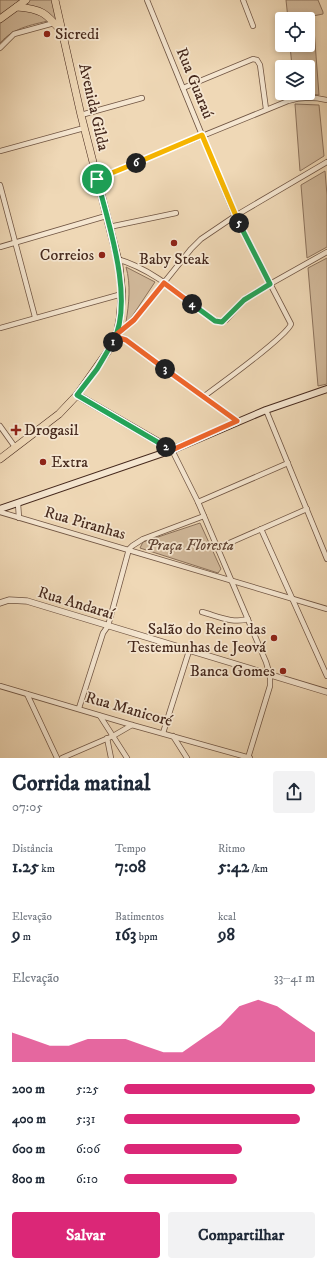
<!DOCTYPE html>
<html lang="pt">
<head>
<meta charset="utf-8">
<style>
  body { margin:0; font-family:"IM FELL DW Pica",serif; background:#f2f2f3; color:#1f2937; height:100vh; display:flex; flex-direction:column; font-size:15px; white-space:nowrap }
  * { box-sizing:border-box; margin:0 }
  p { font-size:13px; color:#747a83 }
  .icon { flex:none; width:22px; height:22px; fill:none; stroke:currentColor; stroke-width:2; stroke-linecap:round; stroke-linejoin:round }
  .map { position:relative; height:758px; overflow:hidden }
  .details { display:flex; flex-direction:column; background:#fff; flex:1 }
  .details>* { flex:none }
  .tools { position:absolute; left:275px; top:12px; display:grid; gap:8px }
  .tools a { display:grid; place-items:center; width:40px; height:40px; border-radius:4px; background:#fff; box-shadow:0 2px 6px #0003; font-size:20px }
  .pin { position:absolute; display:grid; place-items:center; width:34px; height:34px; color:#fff; margin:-17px; border:2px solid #fff; border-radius:50%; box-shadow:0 1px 4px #0007 }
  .km { position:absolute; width:20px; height:20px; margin:-10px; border-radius:50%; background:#222; color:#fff; font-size:11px; line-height:20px; text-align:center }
  .round { display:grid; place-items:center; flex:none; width:42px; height:42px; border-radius:4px; background:#f2f2f3 }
  .summary { display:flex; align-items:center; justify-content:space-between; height:68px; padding:0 12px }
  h1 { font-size:22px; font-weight:800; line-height:30px }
  .figures { display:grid; grid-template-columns:repeat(3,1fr); gap:6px; height:68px; padding:4px 12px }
  .figures div { display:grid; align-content:center }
  .figures b { font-size:17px; font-weight:800 }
  .figures small { font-size:11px; font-weight:400 }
  .figures p { font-size:11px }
  .chart { height:112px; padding:8px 12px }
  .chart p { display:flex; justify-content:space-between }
  .chart svg { width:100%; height:72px; margin-top:4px; fill:#db2777; opacity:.7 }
  .action { display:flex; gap:8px; margin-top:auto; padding:8px 12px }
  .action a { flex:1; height:46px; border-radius:4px; background:#db2777; color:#fff; font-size:16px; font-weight:800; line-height:46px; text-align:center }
  .action a+a { background:#f2f2f3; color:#1f2937 }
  ul { padding:0 12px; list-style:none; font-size:13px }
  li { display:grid; grid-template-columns:64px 48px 1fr; align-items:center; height:30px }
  li i { height:10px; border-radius:5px; background:#db2777 }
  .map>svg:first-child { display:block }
</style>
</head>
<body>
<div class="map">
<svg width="327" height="758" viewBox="0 0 327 758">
  <rect width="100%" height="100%" fill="#efd8b6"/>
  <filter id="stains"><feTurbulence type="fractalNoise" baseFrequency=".005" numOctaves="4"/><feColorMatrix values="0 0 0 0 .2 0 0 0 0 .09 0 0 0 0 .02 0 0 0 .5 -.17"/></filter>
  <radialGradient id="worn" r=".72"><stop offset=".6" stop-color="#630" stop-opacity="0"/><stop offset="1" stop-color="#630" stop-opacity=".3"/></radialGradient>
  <g fill="#d2ba9c" stroke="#8c725c">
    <path d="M0,0H52L58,23L55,19C34,25 15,26 0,43Z"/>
    <polygon points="286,0 318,0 323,12 323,14 313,16 319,95 308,94 294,95 294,93 308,93 308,67 292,67 290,45 308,45 308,19 288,19"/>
    <polygon points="295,104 319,105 324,156 300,171"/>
    <polygon points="325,171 327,195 327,247 307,258 301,185"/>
    <polygon points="327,258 327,384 318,386 308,268"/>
    <path d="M126,267L155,282L131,318L126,322C129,304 131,284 126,267Z"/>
    <polygon points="200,523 221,569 218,573 140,548 143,542"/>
  </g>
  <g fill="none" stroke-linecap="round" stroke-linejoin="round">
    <g stroke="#705543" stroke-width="6">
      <g id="minor">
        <path d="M147,0L235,216L291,324C287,336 218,386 203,397"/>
        <polyline points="243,0 253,26"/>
        <polyline points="0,48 14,34 54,23"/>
        <polyline points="183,88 253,59 257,60 260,65 266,109"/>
        <polyline points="81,115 142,98"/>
        <polyline points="0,151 84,128"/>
        <path d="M97,179L288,101C300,97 314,97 327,100"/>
        <polyline points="0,185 35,317"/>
        <polyline points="109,227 176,213"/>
        <polyline points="0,247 106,216"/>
        <path d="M117,259C153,269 183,297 212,319L220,322L226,320L247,297L327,252"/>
        <polyline points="0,328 122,294"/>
        <polyline points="117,334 134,320 191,249 201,239 235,216 327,162"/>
        <polyline points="116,337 126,340 237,421"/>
        <polyline points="266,410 327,559"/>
        <polyline points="0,426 15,447"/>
        <polyline points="172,450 198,502 266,662 270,675 270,686 248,758"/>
        <polyline points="198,502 288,463"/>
        <polyline points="18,503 19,518"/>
        <polyline points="0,512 327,609"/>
        <polyline points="261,529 327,676"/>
        <polyline points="218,548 307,509"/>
        <path d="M202,612C217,616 233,624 248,619"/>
        <polyline points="0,686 132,725 250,758"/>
        <polyline points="27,694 57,758"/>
        <polyline points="79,708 103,633 108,626 129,549 132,546 143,539 204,516"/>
        <polyline points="100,716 127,758"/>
        <polyline points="163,733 189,651"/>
        <polyline points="173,736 187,758"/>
        <polyline points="107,738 111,758"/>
        <polyline points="62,758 113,736 132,725"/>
      </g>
    </g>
    <g stroke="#705543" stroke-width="7">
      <polyline id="tertiary" points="0,603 9,600 27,601 327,692"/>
    </g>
    <g stroke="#46291d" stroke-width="8">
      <g id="secondary">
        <polyline points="77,395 172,450"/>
        <polyline points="0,509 172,450 266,410 327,389"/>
      </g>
    </g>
    <g stroke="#46291d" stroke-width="8">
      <g id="primary">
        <path d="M17,7C42,9 46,13 62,32"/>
        <polyline points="0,19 26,0"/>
        <polyline points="0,459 59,414 77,395 108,351 117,334 120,318 122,294 119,264 81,115 55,0"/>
      </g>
    </g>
    <use href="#minor" stroke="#f5e6d0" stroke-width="4.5"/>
    <use href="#tertiary" stroke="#f5e6d0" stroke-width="5.5"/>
    <use href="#secondary" stroke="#f5e6d0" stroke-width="6"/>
    <use href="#primary" stroke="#efd8b6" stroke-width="7"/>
  </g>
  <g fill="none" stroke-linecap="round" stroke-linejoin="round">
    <g stroke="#fff" stroke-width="8">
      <path id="split-1" d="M97,179C108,222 135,301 113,342"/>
    </g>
    <g stroke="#fff" stroke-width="8">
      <polyline id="split-2" points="113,342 97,369 77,395 166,447"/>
    </g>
    <g stroke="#fff" stroke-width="8">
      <polyline id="split-3" points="165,369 237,421 172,450 166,447"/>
    </g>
    <g stroke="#fff" stroke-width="8">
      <polyline id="split-4" points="165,369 126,340 116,337 117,334 134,320 164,283 192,304"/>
    </g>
    <g stroke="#fff" stroke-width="8">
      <polyline id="split-5" points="192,304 215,321 222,322 244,300 270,284 239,223"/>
    </g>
    <g stroke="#fff" stroke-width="8">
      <polyline id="split-6" points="136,163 202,135 239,223"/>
    </g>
    <g stroke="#fff" stroke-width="8">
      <polyline id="split-7" points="97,179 136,163"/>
    </g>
    <use href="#split-1" stroke="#22a559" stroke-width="5"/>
    <use href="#split-2" stroke="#22a559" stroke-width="5"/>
    <use href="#split-3" stroke="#f0652b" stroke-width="5"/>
    <use href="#split-4" stroke="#f0652b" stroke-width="5"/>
    <use href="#split-5" stroke="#22a559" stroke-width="5"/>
    <use href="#split-6" stroke="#f5b400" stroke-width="5"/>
    <use href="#split-7" stroke="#f5b400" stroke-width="5"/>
  </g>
  <g fill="#8f2418" stroke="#f5e6d0" stroke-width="1.5">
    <circle cx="47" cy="34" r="4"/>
    <circle cx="174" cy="243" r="4"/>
    <circle cx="102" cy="255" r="4"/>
    <path d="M14 424h4v4h4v4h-4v4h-4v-4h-4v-4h4z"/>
    <circle cx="43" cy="462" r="4"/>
    <circle cx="274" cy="638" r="4"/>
    <circle cx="283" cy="671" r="4"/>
  </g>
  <g text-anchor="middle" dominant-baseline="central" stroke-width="3.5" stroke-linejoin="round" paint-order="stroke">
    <g font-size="16" fill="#46291d" stroke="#f5e6d0" text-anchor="start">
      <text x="55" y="34">Sicredi</text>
      <text x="94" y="255" text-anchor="end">Correios</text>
      <text x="174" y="259" text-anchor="middle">Baby Steak</text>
      <text x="24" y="430">Drogasil</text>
      <text x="51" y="462">Extra</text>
      <text x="266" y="629" text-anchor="end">Salão do Reino das<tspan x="266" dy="18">Testemunhas de Jeová</tspan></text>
      <text x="275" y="671" text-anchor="end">Banca Gomes</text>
    </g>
    <g font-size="16" fill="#46291d" stroke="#f5e6d0">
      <text transform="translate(195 83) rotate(68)">Rua Guaraú</text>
      <text transform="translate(94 107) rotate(77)">Avenida Gilda</text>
      <text transform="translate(85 523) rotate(16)">Rua Piranhas</text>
      <text transform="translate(76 603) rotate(17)">Rua Andaraí</text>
      <text transform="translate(129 709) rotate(16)">Rua Manicoré</text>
    </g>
    <g font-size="16" font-style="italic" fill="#624636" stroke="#f5e6d0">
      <text x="190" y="545">Praça Floresta</text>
    </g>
  </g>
  <rect width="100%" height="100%" filter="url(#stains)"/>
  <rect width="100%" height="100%" fill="url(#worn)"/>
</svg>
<div class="tools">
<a><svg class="icon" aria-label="locate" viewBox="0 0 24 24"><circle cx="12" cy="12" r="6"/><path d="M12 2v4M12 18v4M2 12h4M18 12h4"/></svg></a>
<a><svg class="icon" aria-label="layers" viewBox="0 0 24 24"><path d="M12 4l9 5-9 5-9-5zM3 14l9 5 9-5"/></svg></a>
</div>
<div class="pin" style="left:97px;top:179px;background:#1e9e55"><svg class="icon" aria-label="arrive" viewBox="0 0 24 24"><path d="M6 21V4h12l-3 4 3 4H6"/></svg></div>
<b class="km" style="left:113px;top:342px">1</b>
<b class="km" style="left:166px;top:447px">2</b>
<b class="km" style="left:165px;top:369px">3</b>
<b class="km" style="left:192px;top:304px">4</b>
<b class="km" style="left:239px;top:223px">5</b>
<b class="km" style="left:136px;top:163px">6</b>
</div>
<section class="details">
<div class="summary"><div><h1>Corrida matinal</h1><p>07:05</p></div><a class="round"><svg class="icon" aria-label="share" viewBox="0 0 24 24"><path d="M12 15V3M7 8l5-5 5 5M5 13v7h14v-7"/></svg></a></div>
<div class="figures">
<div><p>Distância</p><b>1.25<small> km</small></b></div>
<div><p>Tempo</p><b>7:08</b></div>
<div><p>Ritmo</p><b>5:42<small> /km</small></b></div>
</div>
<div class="figures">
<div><p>Elevação</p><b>9<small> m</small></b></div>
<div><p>Batimentos</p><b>163<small> bpm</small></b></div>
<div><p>kcal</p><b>98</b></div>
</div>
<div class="chart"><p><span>Elevação</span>33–41 m</p>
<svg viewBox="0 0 160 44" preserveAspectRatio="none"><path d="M0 44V26L10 30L20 34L30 34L40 30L50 30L60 30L70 34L80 38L90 38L100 30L110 22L120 10L130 6L140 10L150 18L160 26V44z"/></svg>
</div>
<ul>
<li><b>200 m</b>5:25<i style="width:100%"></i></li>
<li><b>400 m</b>5:31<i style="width:92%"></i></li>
<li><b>600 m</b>6:06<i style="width:62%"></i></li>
<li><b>800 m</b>6:10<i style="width:59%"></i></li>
</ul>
<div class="action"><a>Salvar</a><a>Compartilhar</a></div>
</section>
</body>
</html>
